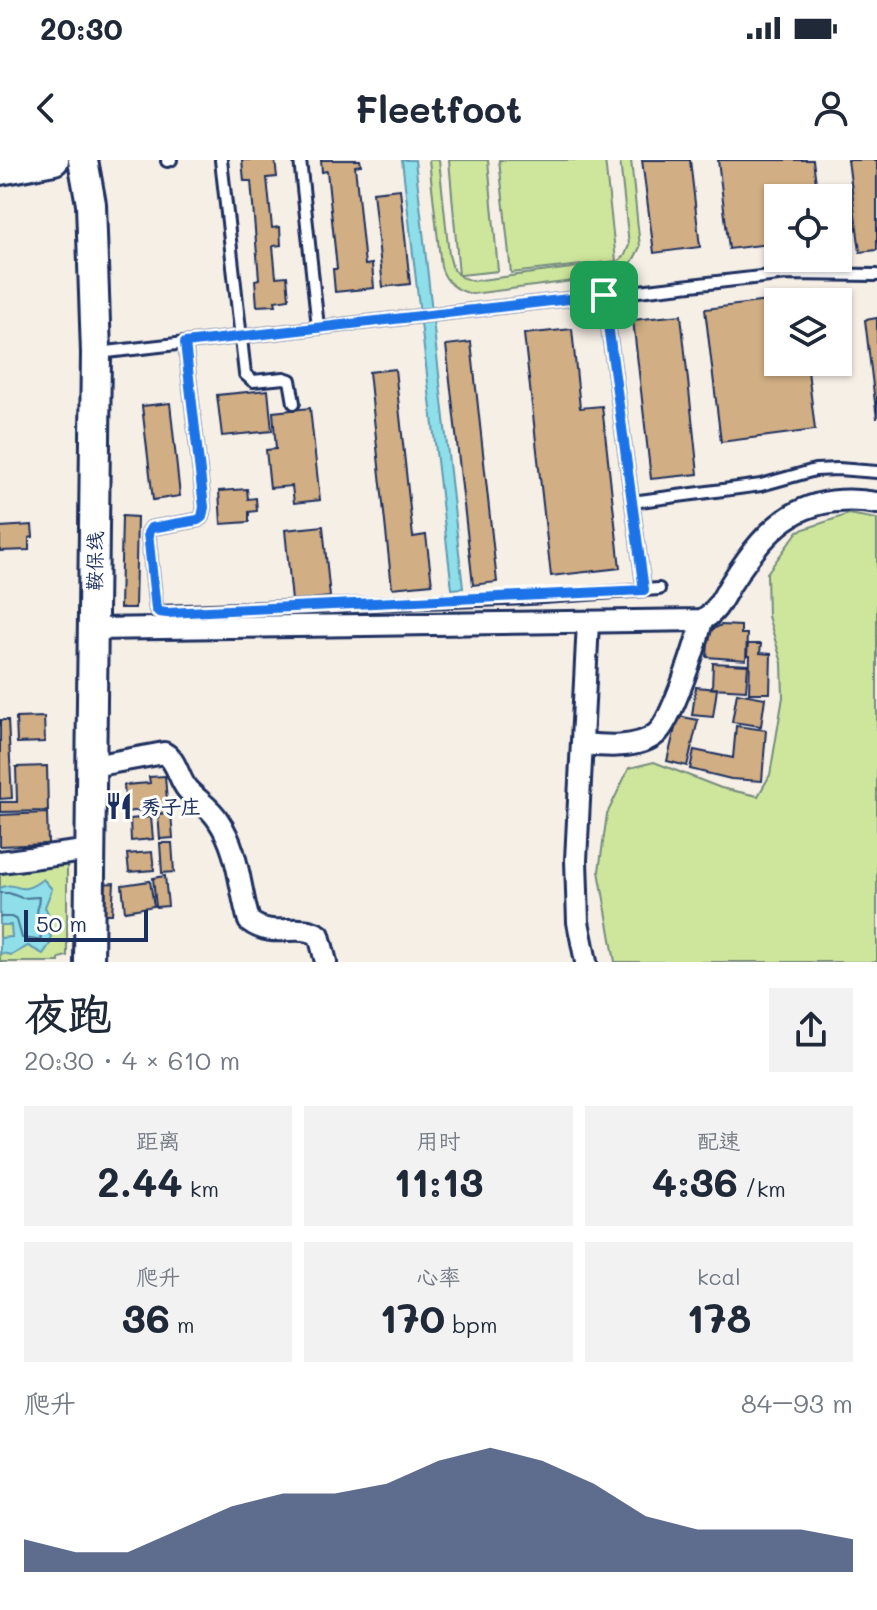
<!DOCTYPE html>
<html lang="zh">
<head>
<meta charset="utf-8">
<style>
  body { margin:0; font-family:Mali,"LXGW WenKai TC",sans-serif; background:#f2f2f3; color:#1f2937; height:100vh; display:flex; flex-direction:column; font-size:30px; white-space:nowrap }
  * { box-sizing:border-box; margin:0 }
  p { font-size:26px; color:#747a83 }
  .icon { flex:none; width:44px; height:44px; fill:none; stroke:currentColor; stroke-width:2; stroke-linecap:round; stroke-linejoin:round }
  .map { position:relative; height:802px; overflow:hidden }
  .sheet { display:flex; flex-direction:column; background:#fff; flex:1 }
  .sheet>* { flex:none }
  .fabs { position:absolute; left:764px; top:24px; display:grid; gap:16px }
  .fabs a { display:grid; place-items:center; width:88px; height:88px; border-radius:0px; background:#fff; box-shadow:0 2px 6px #0004; font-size:40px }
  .scale { position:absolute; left:24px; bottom:20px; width:124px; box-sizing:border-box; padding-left:8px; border:4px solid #1b2f5e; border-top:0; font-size:22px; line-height:28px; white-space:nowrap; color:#1b2f5e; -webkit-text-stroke:6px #fff; paint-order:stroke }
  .pin { position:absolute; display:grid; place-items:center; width:68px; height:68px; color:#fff; margin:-34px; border-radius:16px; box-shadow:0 4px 12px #0006 }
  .round { display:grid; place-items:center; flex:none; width:84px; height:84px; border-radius:0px; background:#f2f2f3 }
  .overview { display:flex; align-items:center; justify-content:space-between; height:136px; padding:0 24px }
  h1 { font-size:44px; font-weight:700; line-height:60px }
  .figures { display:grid; grid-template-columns:repeat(3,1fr); gap:12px; height:136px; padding:8px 24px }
  .figures div { display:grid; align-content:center; border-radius:0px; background:#f2f2f3; text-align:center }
  .figures b { font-size:40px; font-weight:700 }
  .figures small { font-size:22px; font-weight:400 }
  .figures p { font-size:22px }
  .chart { height:224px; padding:16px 24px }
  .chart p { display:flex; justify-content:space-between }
  .chart svg { width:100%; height:144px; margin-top:8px; fill:#1b2f5e; opacity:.7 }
  .status { display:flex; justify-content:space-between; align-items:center; height:56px; padding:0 40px; background:#fff; direction:ltr }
  .status svg { height:22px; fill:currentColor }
  header { display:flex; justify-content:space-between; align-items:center; height:104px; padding:0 24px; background:#fff; font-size:36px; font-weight:700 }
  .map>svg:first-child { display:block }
</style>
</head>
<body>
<div class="status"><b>20:30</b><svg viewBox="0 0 49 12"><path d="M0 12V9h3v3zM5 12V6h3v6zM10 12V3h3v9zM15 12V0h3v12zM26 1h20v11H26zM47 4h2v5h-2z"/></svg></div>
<header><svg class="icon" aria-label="back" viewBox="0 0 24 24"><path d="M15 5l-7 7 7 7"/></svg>Fleetfoot<svg class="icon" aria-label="person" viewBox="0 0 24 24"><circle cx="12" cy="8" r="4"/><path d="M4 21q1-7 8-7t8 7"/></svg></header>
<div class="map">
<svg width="877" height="802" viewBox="0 0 877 802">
  <rect width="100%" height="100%" fill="#f6efe6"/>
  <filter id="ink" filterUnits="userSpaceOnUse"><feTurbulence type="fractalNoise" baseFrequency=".0125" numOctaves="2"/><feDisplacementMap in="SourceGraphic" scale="16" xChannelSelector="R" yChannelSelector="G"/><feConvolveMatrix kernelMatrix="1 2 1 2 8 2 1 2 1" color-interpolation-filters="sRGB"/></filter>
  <g filter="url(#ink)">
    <g fill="#cee69c" stroke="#748a7d" stroke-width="2">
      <path d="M429,0H439L449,95L453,109L459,115L449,0H488L498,111L460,115L461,117L473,121L617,102L625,95L629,85L620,0H631L640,87C633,102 628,112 611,116L472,134C456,130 446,123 441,107Z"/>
      <polygon points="499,0 605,0 616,101 511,113"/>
      <polygon points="849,354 877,359 877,802 615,802 599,711 607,654 629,608 654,602 721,628 758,636 770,615 783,537 782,503 768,456 767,413 798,371"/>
      <polygon points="67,702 67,796 59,798 59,802 0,802 0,709"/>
    </g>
    <g fill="#8edfe9" stroke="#6099b1" stroke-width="2">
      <polygon points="402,0 415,0 463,428 452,429"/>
      <path d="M43,719L52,729L45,747L48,753L44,762L51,777L50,784L43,794L28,786L12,795L0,793V778L12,777L11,765H0V728C19,719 17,739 43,719Z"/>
    </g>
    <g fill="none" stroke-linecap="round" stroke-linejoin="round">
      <polyline stroke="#497596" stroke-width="2" points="0,733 9,733 22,738 39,737 36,763 41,778 37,780 22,778 17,760 11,757 0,757"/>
    </g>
    <g fill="#d1ae83" stroke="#1b2f5e" stroke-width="2">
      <polygon points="242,0 275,0 277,17 267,18 272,68 280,67 281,85 273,86 276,117 287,116 289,139 275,141 276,145 257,146 255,120 259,119 251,21 244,21"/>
      <polygon points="321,0 360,0 361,5 355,6 365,105 372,104 374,128 335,132 333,109 337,109 327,11 322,12"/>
      <polygon points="642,0 690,0 700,87 654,93"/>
      <polygon points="718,0 813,0 818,38 778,38 778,83 729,89"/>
      <polygon points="848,0 877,0 877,90 860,92"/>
      <polygon points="400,29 410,124 383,127 373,32"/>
      <polygon points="799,137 800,142 778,142 778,202 807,202 815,270 721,282 705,149"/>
      <polygon points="681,155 698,314 651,319 633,160"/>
      <polygon points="877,158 877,259 865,160"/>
      <polygon points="572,169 580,248 602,246 620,408 551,416 524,174"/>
      <polygon points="471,182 497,422 473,425 446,185"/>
      <polygon points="395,209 413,377 426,375 432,424 392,428 369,212"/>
      <polygon points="268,230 272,271 222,276 217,235"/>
      <polygon points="170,243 180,336 153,340 142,246"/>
      <polygon points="310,248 320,340 294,343 292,326 270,328 266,290 276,289 273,252"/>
      <polygon points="247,329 248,339 256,338 257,351 249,352 249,362 221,364 219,331"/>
      <polygon points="122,356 137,357 135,448 120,448"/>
      <polygon points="32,365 33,377 29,378 29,390 0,391 0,367"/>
      <polygon points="323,366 330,437 292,441 285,370"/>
      <polygon points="721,465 741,466 741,474 747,474 746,500 707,497 709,471"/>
      <polygon points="748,484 761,484 760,493 771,494 770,533 749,533 750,496 747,496"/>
      <polygon points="713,503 748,505 746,530 712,528"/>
      <polygon points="696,527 717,529 713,557 692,555"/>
      <polygon points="737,533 765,538 761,566 732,562"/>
      <polygon points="678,556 698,560 687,606 667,601"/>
      <polygon points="44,557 45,582 17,583 16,558"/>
      <polygon points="0,560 8,560 12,638 0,639"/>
      <polygon points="736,566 766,570 762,621 731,619 690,609 694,590 733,598"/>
      <polygon points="47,606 48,651 0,652 0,642 17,642 16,607"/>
      <polygon points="165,616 168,653 154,654 153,649 126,652 124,625 150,623 149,617"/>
      <polygon points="47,653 48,684 0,686 0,655"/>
      <polygon points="171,653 173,678 160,679 158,654"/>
      <polygon points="151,657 153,679 131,681 130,659"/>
      <polygon points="160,683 172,683 174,712 162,713"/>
      <polygon points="152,692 154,710 129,712 127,694"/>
      <polygon points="165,716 168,746 156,747 153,718"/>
      <polygon points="150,721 154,746 125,751 122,725"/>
      <polygon points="114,723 112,754 100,754 100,724"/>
    </g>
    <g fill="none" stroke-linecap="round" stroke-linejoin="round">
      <g stroke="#1b2f5e" stroke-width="16">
        <g id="service">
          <polyline points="221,0 245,214 253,221 284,218 290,220 294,243"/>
          <polyline points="300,0 318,167"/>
          <polyline points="167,1 171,0"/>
          <polyline points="604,135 644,430"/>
          <polyline points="185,183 204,347 202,357 198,360 151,368 148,373 156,449 159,452 529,438 659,429"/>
          <polyline points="98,193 787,114 877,115"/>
          <polyline points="632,342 761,325 815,310 838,309 877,312"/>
        </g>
      </g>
      <g stroke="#1b2f5e" stroke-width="26">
        <g id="minor">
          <path d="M94,469L702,460C718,452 723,436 732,422C769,363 804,331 877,343"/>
          <path d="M583,584C604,586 638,589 656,574C672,561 697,482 702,460"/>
          <path d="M93,606L164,593C177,600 178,618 187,629C197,640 210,647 218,660C239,691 239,727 249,761C274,780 296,762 319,775L326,802"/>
          <polyline points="0,702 92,690"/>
          <polyline points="586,802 578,762 576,700 588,462"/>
        </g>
      </g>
      <g stroke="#1b2f5e" stroke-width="34">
        <g id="secondary">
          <polyline points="83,0 91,44 96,193 89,802"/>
          <polyline points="0,10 54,0"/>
        </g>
      </g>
      <use href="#service" stroke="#fff" stroke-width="10"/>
      <use href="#minor" stroke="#fff" stroke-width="20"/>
      <use href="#secondary" stroke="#fff" stroke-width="28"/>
    </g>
  </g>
  <g fill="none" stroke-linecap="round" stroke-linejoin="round" filter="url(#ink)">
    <g stroke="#fff" stroke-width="16">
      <polygon id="route" points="604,135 644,430 167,453 159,452 156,449 148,373 151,368 198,360 202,357 204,347 185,183"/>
    </g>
    <use href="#route" stroke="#1a73e8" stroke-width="10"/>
  </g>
  <defs>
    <g id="restaurant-bare" transform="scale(2.16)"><path d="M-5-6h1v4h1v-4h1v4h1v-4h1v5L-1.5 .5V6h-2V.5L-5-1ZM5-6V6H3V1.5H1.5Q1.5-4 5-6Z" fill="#1b2f5e" stroke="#fff" stroke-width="2.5" paint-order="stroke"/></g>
  </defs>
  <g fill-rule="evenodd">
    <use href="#restaurant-bare" x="119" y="646"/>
  </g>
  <g text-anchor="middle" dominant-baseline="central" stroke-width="6" stroke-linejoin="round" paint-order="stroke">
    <g font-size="20" fill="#1b2f5e" stroke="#fff">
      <text transform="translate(94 401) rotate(-89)">鞍保线</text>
    </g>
    <g font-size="20" font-weight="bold" fill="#1b2f5e" stroke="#fff" text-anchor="start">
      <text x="141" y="646">秀子庄</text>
    </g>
  </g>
</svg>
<div class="fabs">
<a><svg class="icon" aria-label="locate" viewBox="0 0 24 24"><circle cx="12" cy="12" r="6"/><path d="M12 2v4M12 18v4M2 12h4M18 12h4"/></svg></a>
<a><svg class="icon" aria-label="layers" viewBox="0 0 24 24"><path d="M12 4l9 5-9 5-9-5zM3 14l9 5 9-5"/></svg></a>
</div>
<div class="scale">50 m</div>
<div class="pin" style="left:604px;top:135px;background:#1e9e55"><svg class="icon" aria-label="arrive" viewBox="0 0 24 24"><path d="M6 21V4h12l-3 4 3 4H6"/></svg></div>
</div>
<section class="sheet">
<div class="overview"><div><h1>夜跑</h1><p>20:30 · 4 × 610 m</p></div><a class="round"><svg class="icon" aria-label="share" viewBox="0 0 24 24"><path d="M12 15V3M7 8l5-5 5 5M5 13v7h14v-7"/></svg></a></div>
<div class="figures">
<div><p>距离</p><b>2.44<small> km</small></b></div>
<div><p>用时</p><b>11:13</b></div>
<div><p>配速</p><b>4:36<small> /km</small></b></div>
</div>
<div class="figures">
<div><p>爬升</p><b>36<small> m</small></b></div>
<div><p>心率</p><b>170<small> bpm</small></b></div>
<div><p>kcal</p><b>178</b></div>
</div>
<div class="chart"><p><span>爬升</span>84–93 m</p>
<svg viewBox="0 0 160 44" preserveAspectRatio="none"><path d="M0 44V34L10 38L20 38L30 31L40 24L50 20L60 20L70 17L80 10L90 6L100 10L110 17L120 27L130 31L140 31L150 31L160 34V44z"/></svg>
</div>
</section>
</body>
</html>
